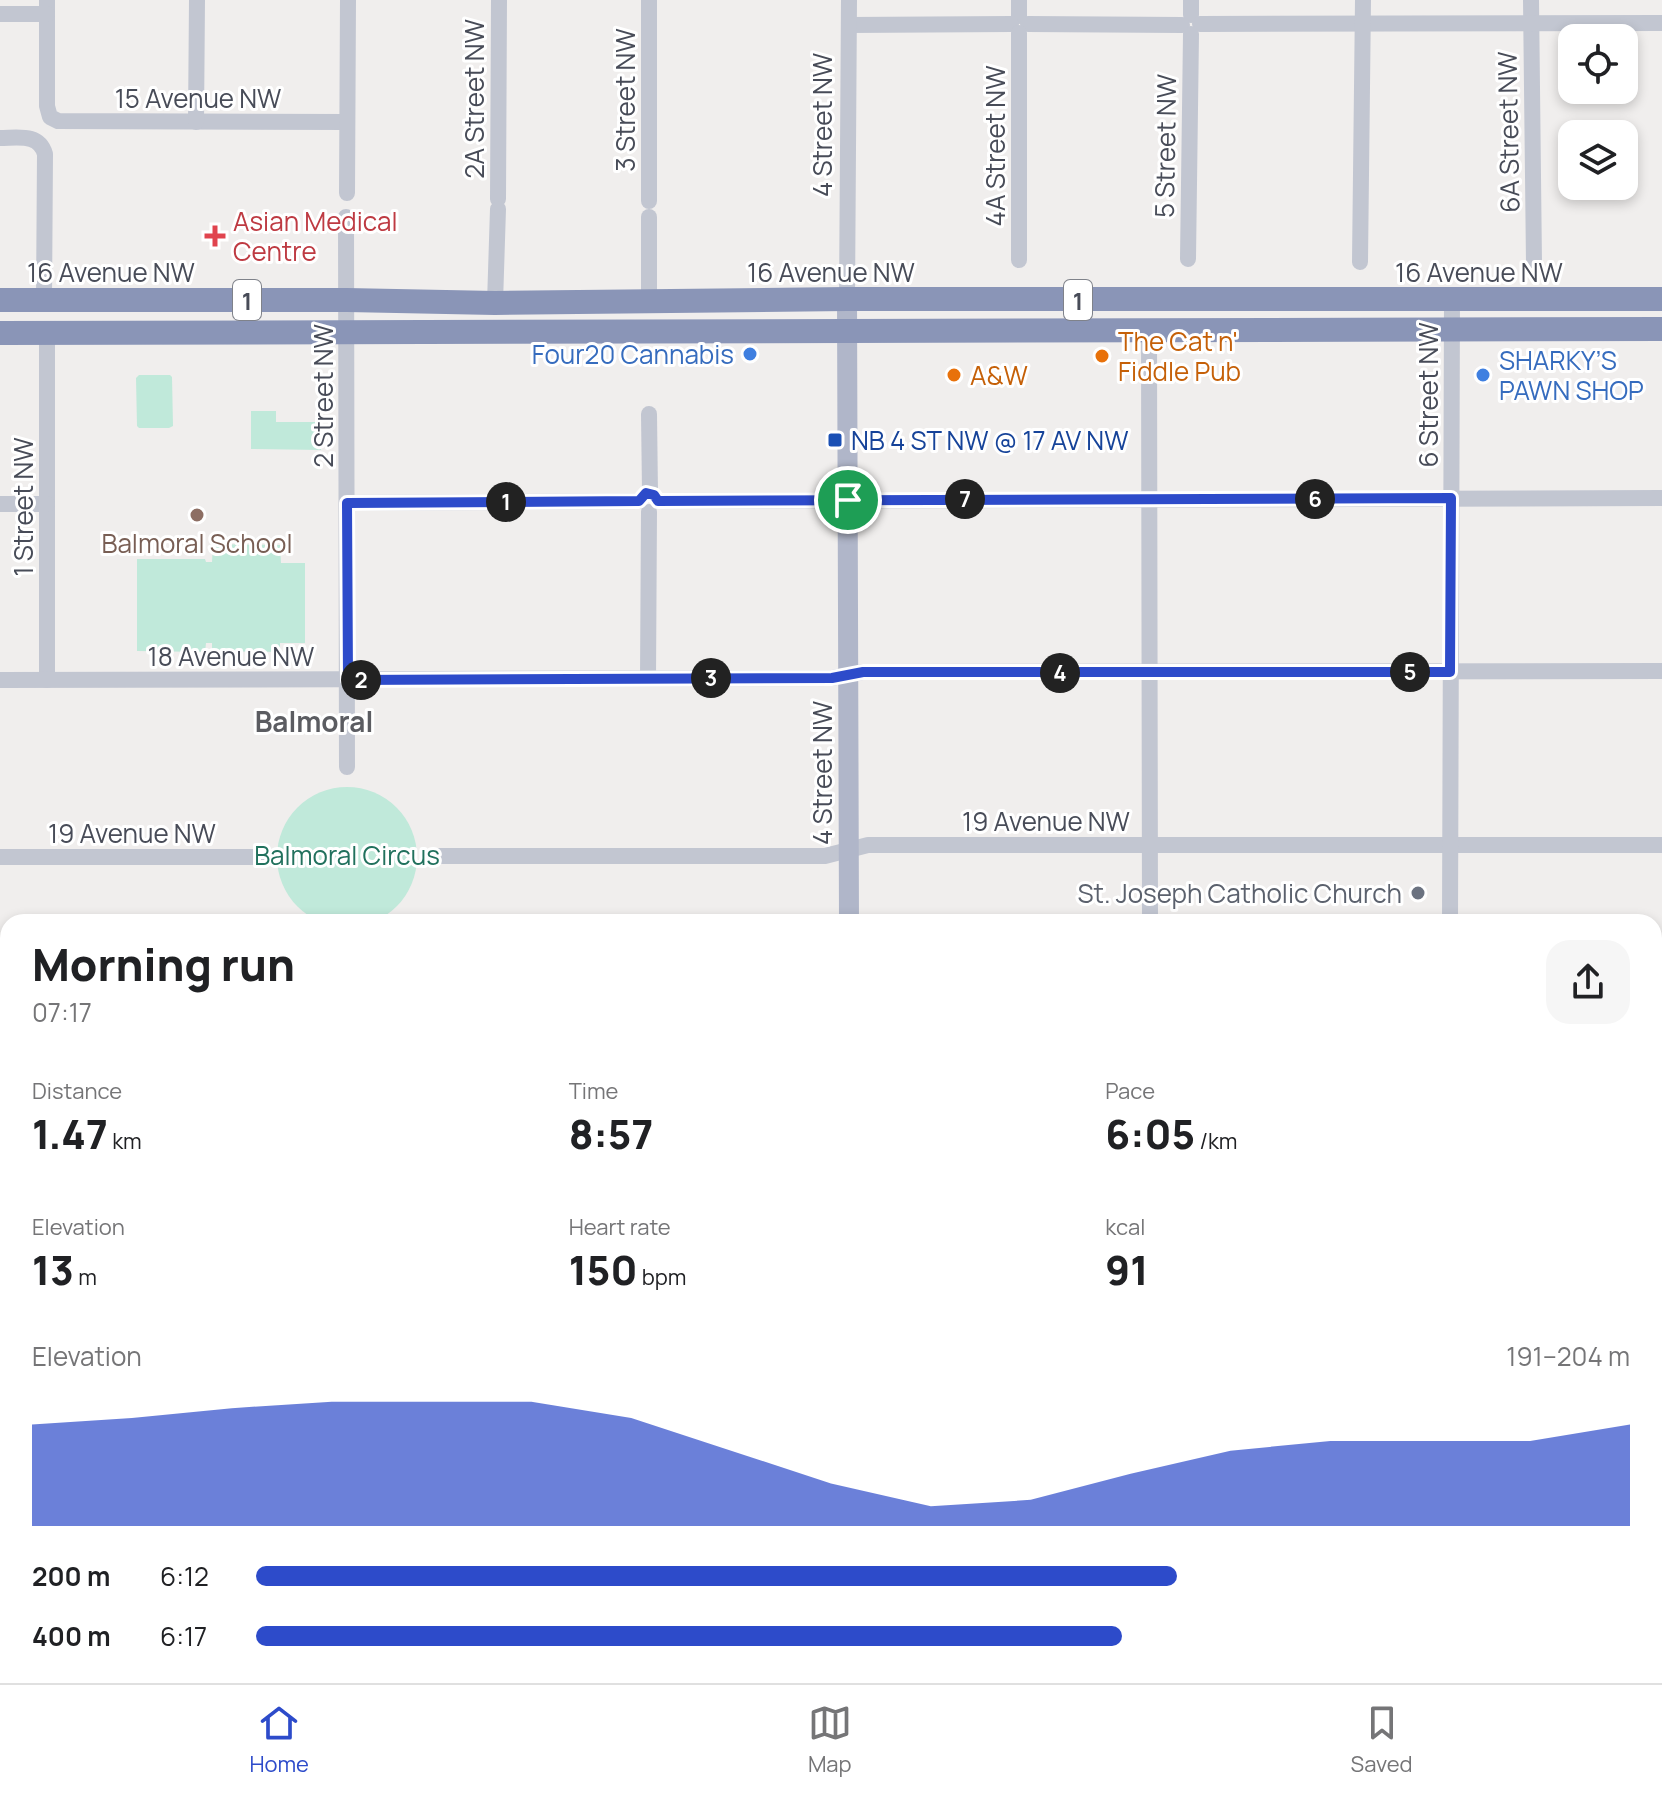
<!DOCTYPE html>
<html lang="en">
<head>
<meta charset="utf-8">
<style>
  body { margin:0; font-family:Manrope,sans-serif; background:#f6f6f6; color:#202124; height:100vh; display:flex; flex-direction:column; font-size:30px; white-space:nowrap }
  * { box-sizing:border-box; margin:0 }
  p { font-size:26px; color:#757577 }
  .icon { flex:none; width:44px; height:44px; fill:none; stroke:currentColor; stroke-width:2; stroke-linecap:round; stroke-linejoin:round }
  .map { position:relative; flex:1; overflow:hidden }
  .details { position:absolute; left:0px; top:914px; width:1662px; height:770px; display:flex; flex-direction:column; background:#fff; border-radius:24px 24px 0 0; box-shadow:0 4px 12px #0003 }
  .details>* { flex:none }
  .fabs { position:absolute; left:1558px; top:24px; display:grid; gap:16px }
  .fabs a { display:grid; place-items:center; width:80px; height:80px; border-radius:16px; background:#fff; box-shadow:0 4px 12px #0003; font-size:40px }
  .pin { position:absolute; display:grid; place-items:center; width:68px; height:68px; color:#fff; margin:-34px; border:4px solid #fff; border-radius:50%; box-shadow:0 2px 8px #0007 }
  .km { position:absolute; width:40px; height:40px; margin:-20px; border-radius:50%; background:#222; color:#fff; font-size:22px; line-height:40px; text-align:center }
  .round { display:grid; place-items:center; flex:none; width:84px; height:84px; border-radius:24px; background:#f6f6f6 }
  .head { display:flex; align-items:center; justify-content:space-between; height:136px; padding:0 32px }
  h1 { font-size:44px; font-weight:800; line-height:60px }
  .metrics { display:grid; grid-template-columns:repeat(3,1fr); gap:12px; height:136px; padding:8px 32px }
  .metrics div { display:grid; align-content:center }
  .metrics b { font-size:40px; font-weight:800 }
  .metrics small { font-size:22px; font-weight:400 }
  .metrics p { font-size:22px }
  .chart { height:224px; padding:16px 32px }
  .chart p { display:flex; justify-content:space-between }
  .chart svg { width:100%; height:144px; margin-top:8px; fill:#2d4bca; opacity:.7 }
  ul { padding:0 32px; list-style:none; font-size:26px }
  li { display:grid; grid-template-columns:128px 96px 1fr; align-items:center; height:60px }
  li i { height:20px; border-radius:10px; background:#2d4bca }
  .tab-bar { display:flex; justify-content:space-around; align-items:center; height:112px; border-top:2px solid #e0e0e0; background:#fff; font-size:22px; color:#757577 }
  .tab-bar a { display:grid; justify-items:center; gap:4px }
  .tab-bar .active { color:#2d4bca }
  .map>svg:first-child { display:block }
</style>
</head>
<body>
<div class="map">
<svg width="1662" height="1683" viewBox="0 0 1662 1683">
  <rect width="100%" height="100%" fill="#f0eeed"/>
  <g fill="#c0e9da">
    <polygon points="139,375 170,375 172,377 173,426 169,428 139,428 137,426 136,378"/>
    <polygon points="251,411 276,411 276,422 321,422 321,450 251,449"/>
    <polygon points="213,544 280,545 281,563 305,563 305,643 280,643 280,652 212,651 212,643 206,643 205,652 137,651 137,559 205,559 206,562 212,562"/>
    <circle cx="347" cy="857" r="70"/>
  </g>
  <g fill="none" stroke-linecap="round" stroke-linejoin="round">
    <g stroke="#c2c6d1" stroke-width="16">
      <polyline points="47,0 47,106 50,117 58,121 347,122"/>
      <polyline points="1019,0 1019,16"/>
      <polyline points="1191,0 1191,15"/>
      <polyline points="1531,0 1534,264"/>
      <polyline points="0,14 47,14"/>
      <polyline points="1028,24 1182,25"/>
      <polyline points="1200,24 1662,23"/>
      <polyline points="849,25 1011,24"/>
      <polyline points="196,122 197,0"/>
      <path d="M0,138C18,138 39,133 45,154L44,300"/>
      <polyline points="347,193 348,0"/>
      <polyline points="498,199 499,0"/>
      <polyline points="649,201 649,0"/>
      <polyline points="346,217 347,767"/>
      <polyline points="1188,259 1191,34"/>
      <polyline points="1019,260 1019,33"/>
      <polyline points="1360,262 1363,0"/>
      <polyline points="847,299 849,0"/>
      <polyline points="649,301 649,217"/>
      <polyline points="495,303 498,209"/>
      <polyline points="1149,331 1150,922"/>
      <polyline points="47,333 47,680"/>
      <polyline points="649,414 650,493"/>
      <polyline points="658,501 1662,498"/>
      <polyline points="347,503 639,501"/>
      <polyline points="0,504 47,504"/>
      <polyline points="648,678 649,512"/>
      <polyline points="0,680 832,678 863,672 1662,671"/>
      <polyline points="432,856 825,856 868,845 1662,845"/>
      <polyline points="0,857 264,857"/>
      <polyline points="1450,922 1452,300"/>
      <polyline points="1654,1019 1662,1019"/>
      <polyline points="0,1035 8,1035"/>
      <polyline points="1654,1193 1662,1193"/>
      <polyline points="0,1211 8,1211"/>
      <polyline points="1654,1367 1662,1367"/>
      <polyline points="0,1388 8,1388"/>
      <polyline points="1654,1541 1662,1541"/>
      <polyline points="0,1558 8,1558"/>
      <polyline points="348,1676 348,1683"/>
      <polyline points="1150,1676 1150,1683"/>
      <polyline points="1452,1683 1452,1676"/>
    </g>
    <g stroke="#b0b6c9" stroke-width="20">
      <polyline points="847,299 849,922"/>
      <polyline points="849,1676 849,1683"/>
    </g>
    <g stroke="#8a95b7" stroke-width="24">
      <polyline points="0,300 347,300 495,303 847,299 1662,299"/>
      <polyline points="0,333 1662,329"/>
    </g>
  </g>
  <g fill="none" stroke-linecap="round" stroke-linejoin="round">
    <g stroke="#fff" stroke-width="16">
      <polygon id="route" points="646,493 654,495 658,501 1451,498 1450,672 863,672 832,678 348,680 347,503 639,501"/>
    </g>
    <use href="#route" stroke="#2d4bca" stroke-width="10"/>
  </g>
  <path fill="#e0444e" stroke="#fff" stroke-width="3" d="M211 224h8v8h8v8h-8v8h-8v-8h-8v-8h8z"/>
  <g fill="#3f7fe0" stroke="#fff" stroke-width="3">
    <circle cx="750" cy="354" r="8"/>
    <circle cx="1483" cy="375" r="8"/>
  </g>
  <g fill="#e8710a" stroke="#fff" stroke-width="3">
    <circle cx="1102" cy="356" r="8"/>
    <circle cx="954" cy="375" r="8"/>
  </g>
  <rect fill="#1a4fb4" stroke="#fff" stroke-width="3" x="827" y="432" width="16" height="16" rx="4"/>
  <circle fill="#8d6e63" stroke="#fff" stroke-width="3" cx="197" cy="515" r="8"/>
  <circle fill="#6b7280" stroke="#fff" stroke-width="3" cx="1418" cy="893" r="8"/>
  <g text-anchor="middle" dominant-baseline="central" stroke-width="6" stroke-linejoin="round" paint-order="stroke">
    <g fill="#fff" stroke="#7f828a" stroke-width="2">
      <rect x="233" y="280" width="28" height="40" rx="6"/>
      <rect x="1064" y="280" width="28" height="40" rx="6"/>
    </g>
    <g font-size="24" font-weight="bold" fill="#484c58">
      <text x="247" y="300">1</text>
      <text x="1078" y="300">1</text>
    </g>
    <g font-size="26" fill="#484c58" stroke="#fff">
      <text x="198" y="98">15 Avenue NW</text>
      <text transform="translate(474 99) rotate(-90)">2A Street NW</text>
      <text transform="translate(625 100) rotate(-90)">3 Street NW</text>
      <text transform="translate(822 125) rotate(-90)">4 Street NW</text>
      <text transform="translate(1508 132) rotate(-91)">6A Street NW</text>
      <text transform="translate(995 146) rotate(-90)">4A Street NW</text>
      <text transform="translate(1165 146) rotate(-89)">5 Street NW</text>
      <text x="111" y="272">16 Avenue NW</text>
      <text x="831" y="272">16 Avenue NW</text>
      <text x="1479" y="272">16 Avenue NW</text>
      <text transform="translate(1428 395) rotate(-90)">6 Street NW</text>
      <text transform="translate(323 396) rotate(-90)">2 Street NW</text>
      <text transform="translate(23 507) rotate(-90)">1 Street NW</text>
      <text x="231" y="656">18 Avenue NW</text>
      <text transform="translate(822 773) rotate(-90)">4 Street NW</text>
      <text x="1046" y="821">19 Avenue NW</text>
      <text x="132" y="833">19 Avenue NW</text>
    </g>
    <g font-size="26" fill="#be3a42" stroke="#fff" text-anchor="start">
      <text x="233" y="221">Asian Medical<tspan x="233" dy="30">Centre</tspan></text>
    </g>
    <g font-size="26" fill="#c56008" stroke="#fff" text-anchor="start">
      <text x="1118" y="341">The Cat n'<tspan x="1118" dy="30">Fiddle Pub</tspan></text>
      <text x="970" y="375">A&amp;W</text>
    </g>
    <g font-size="26" fill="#366cbe" stroke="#fff" text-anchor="end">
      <text x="734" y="354">Four20 Cannabis</text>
      <text x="1499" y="360" text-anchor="start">SHARKY’S<tspan x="1499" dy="30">PAWN SHOP</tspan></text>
    </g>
    <g font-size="26" fill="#164399" stroke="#fff" text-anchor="start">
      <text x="851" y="440">NB 4 ST NW @ 17 AV NW</text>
    </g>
    <g font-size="26" fill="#785e54" stroke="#fff">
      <text x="197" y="543">Balmoral School</text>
    </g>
    <g font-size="26" fill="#21715d" stroke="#fff">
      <text x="347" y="855">Balmoral Circus</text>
    </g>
    <g font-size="26" fill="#5b616d" stroke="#fff" text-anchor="end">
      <text x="1402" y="893">St. Joseph Catholic Church</text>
    </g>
    <g font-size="28" font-weight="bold" fill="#5b5c61" stroke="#fff">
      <text x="314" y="721">Balmoral</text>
    </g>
  </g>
</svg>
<div class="fabs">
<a><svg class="icon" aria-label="locate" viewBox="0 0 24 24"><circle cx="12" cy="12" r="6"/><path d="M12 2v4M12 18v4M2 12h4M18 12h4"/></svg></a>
<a><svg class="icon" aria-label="layers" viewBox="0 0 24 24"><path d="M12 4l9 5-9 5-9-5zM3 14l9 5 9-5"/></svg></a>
</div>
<div class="pin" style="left:848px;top:500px;background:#1e9e55"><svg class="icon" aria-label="arrive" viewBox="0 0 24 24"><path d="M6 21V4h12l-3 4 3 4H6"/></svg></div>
<b class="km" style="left:506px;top:502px">1</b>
<b class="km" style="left:361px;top:680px">2</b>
<b class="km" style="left:711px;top:678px">3</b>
<b class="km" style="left:1060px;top:673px">4</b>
<b class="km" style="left:1410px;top:672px">5</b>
<b class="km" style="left:1315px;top:499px">6</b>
<b class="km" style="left:965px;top:499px">7</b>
<section class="details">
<div class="head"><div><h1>Morning run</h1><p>07:17</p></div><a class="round"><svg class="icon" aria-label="share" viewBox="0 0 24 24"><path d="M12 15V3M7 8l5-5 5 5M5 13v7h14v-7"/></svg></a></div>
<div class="metrics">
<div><p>Distance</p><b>1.47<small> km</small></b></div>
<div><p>Time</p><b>8:57</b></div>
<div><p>Pace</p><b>6:05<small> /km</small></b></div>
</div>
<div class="metrics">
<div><p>Elevation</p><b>13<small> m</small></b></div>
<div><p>Heart rate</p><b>150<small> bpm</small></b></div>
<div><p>kcal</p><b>91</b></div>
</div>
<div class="chart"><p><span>Elevation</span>191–204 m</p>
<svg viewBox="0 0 160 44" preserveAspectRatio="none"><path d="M0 44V13L10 11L20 8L30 6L40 6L50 6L60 11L70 21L80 31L90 38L100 36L110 28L120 21L130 18L140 18L150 18L160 13V44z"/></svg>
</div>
<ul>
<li><b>200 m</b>6:12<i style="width:67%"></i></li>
<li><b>400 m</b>6:17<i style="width:63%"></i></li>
</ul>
</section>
</div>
<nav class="tab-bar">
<a class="active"><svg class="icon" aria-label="home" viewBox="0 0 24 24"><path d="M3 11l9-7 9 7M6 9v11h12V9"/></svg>Home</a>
<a><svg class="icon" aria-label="map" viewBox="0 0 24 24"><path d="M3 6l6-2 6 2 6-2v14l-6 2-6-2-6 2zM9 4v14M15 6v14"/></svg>Map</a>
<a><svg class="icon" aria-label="saved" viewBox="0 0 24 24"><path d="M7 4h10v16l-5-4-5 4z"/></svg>Saved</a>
</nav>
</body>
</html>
